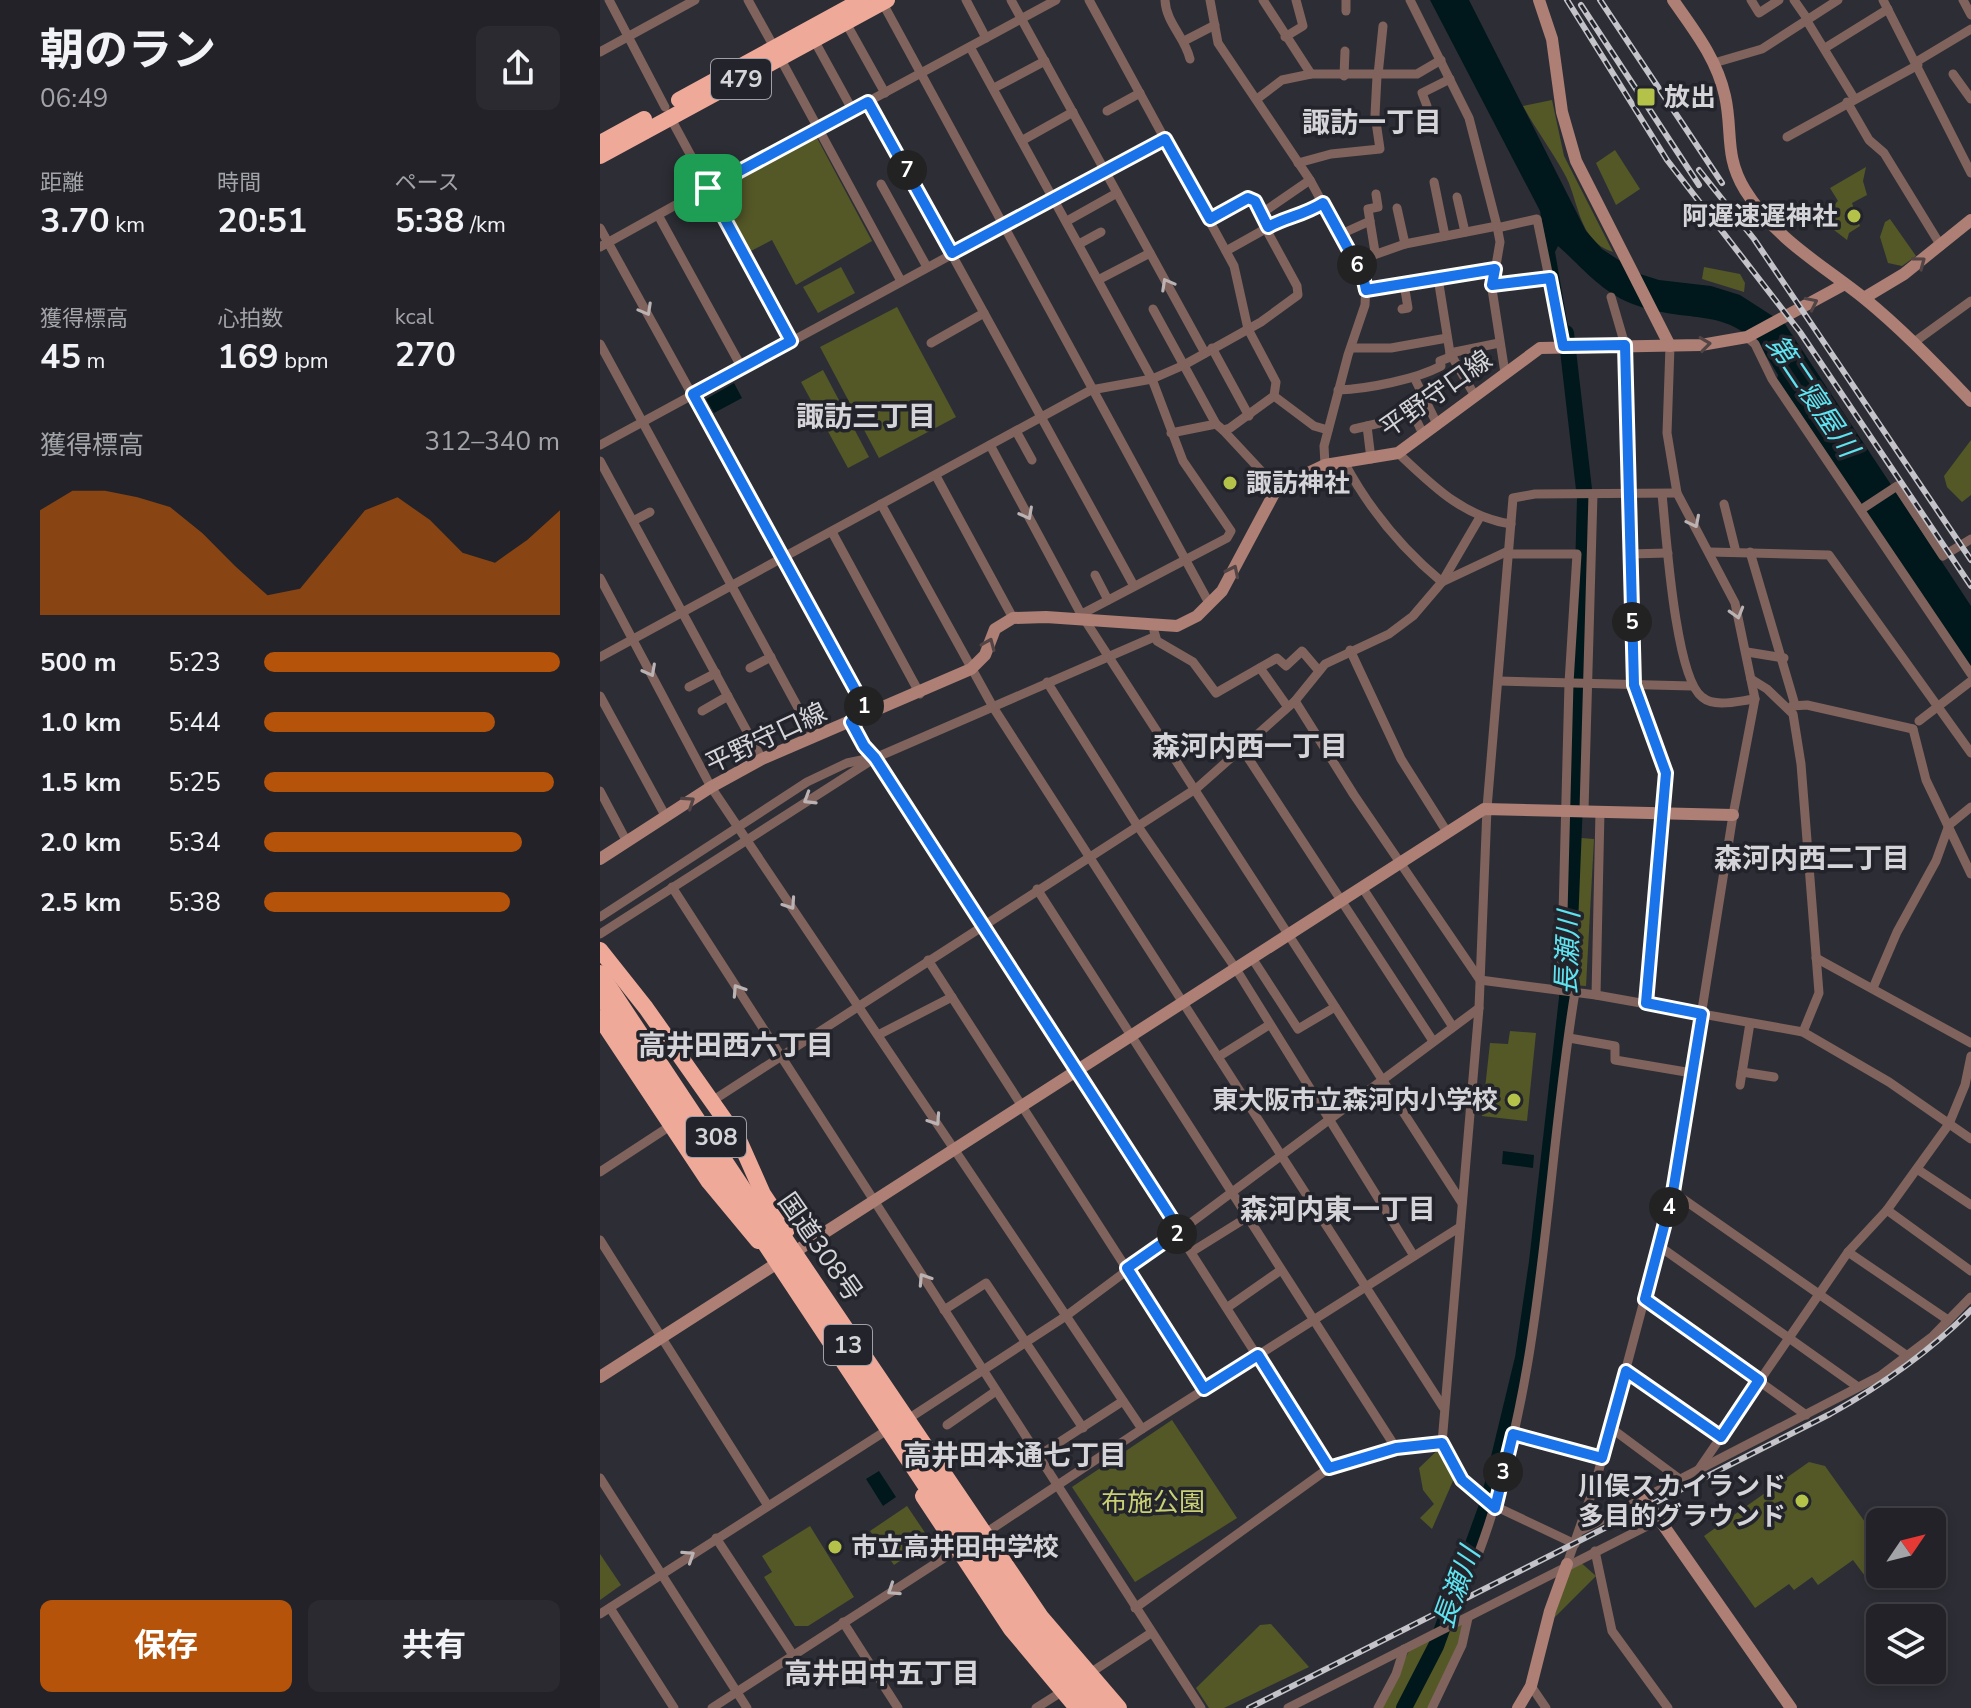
<!DOCTYPE html>
<html lang="ja">
<head>
<meta charset="utf-8">
<style>
  body { margin:0; font-family:"Nunito Sans","Noto Sans JP",sans-serif; background:#2a2a30; color:#f1f3f6; height:100vh; display:flex; flex-direction:column; font-size:30px; white-space:nowrap }
  * { box-sizing:border-box; margin:0 }
  p { font-size:26px; color:#a2a4a8 }
  .icon { flex:none; width:44px; height:44px; fill:none; stroke:currentColor; stroke-width:2; stroke-linecap:round; stroke-linejoin:round }
  .map { position:relative; flex:1; overflow:hidden }
  .details { display:flex; flex-direction:column; background:#222228; width:600px }
  .details>* { flex:none }
  .needle { width:52px; rotate:55deg }
  .tools { position:absolute; left:1266px; top:1508px; display:grid; gap:16px }
  .tools a { display:grid; place-items:center; width:80px; height:80px; border-radius:12px; background:#222228; box-shadow:0 4px 12px #0003,0 0 0 2px #3f3f45; font-size:40px }
  .pin { position:absolute; display:grid; place-items:center; width:68px; height:68px; color:#fff; margin:-34px; border-radius:16px; box-shadow:0 4px 12px #0006 }
  .km { position:absolute; width:40px; height:40px; margin:-20px; border-radius:50%; background:#222; color:#fff; font-size:22px; line-height:40px; text-align:center }
  .round { display:grid; place-items:center; flex:none; width:84px; height:84px; border-radius:12px; background:#2a2a30 }
  .head { display:flex; align-items:center; justify-content:space-between; height:136px; padding:0 40px }
  h1 { font-size:44px; font-weight:700; line-height:60px }
  .metrics { display:grid; grid-template-columns:repeat(3,1fr); gap:12px; height:136px; padding:8px 40px }
  .metrics div { display:grid; align-content:center }
  .metrics b { font-size:34px; font-weight:700 }
  .metrics small { font-size:22px; font-weight:400 }
  .metrics p { font-size:22px }
  .chart { height:224px; padding:16px 40px }
  .chart p { display:flex; justify-content:space-between }
  .chart svg { width:100%; height:144px; margin-top:8px; fill:#b45309; opacity:.7 }
  .action { display:flex; gap:16px; margin-top:auto; padding:16px 40px }
  .action a { flex:1; height:92px; border-radius:12px; background:#b45309; color:#fff; font-size:32px; font-weight:700; line-height:92px; text-align:center }
  .action a+a { background:#2a2a30; color:#f1f3f6 }
  ul { padding:0 40px; list-style:none; font-size:26px }
  li { display:grid; grid-template-columns:128px 96px 1fr; align-items:center; height:60px }
  li i { height:20px; border-radius:10px; background:#b45309 }
  main { display:flex; flex:1; min-height:0 }
  .map>svg:first-child { display:block }
</style>
</head>
<body>
<main>
<section class="details">
<div class="head"><div><h1>朝のラン</h1><p>06:49</p></div><a class="round"><svg class="icon" aria-label="share" viewBox="0 0 24 24"><path d="M12 15V3M7 8l5-5 5 5M5 13v7h14v-7"/></svg></a></div>
<div class="metrics">
<div><p>距離</p><b>3.70<small> km</small></b></div>
<div><p>時間</p><b>20:51</b></div>
<div><p>ペース</p><b>5:38<small> /km</small></b></div>
</div>
<div class="metrics">
<div><p>獲得標高</p><b>45<small> m</small></b></div>
<div><p>心拍数</p><b>169<small> bpm</small></b></div>
<div><p>kcal</p><b>270</b></div>
</div>
<div class="chart"><p><span>獲得標高</span>312–340 m</p>
<svg viewBox="0 0 160 44" preserveAspectRatio="none"><path d="M0 44V12L10 6L20 6L30 8L40 11L50 19L60 29L70 38L80 36L90 24L100 12L110 8L120 15L130 25L140 28L150 21L160 12V44z"/></svg>
</div>
<ul>
<li><b>500 m</b>5:23<i style="width:100%"></i></li>
<li><b>1.0 km</b>5:44<i style="width:78%"></i></li>
<li><b>1.5 km</b>5:25<i style="width:98%"></i></li>
<li><b>2.0 km</b>5:34<i style="width:87%"></i></li>
<li><b>2.5 km</b>5:38<i style="width:83%"></i></li>
</ul>
<div class="action"><a>保存</a><a>共有</a></div>
</section>
<div class="map">
<svg width="1371" height="1708" viewBox="0 0 1371 1708">
  <rect width="100%" height="100%" fill="#2d2e35"/>
  <g fill="#545827">
    <path d="M952,100L964,156L1013,252C977,241 979,198 964,173C950,148 936,130 923,106Z"/>
    <polygon points="212,137 217,138 272,241 196,285 172,240 149,252 117,193 118,188"/>
    <polygon points="1015,150 1040,189 1016,205 996,163"/>
    <polygon points="1266,167 1263,181 1267,195 1252,203 1260,226 1249,233 1247,240 1220,219 1238,201 1230,188"/>
    <polygon points="1290,219 1316,256 1302,266 1288,263 1280,237 1285,222"/>
    <polygon points="241,267 255,293 218,313 203,287"/>
    <polygon points="1104,267 1140,274 1145,283 1144,292 1102,279"/>
    <polygon points="297,307 356,417 279,458 220,347"/>
    <polygon points="223,370 269,457 248,468 201,382"/>
    <polygon points="1371,440 1371,495 1362,502 1347,487 1344,476"/>
    <polygon points="981,838 994,839 986,986 972,985"/>
    <polygon points="910,1031 936,1033 927,1121 882,1116 890,1043 908,1044"/>
    <polygon points="572,1420 637,1518 535,1582 472,1487"/>
    <polygon points="841,1447 856,1474 832,1529 820,1518 834,1504 823,1490 819,1468"/>
    <polygon points="1209,1462 1225,1466 1280,1543 1280,1571 1268,1580 1253,1560 1218,1585 1212,1577 1194,1590 1189,1584 1155,1608 1104,1536"/>
    <polygon points="307,1506 330,1540 294,1565 270,1531"/>
    <polygon points="210,1526 254,1597 208,1626 195,1626 164,1577 172,1572 162,1556"/>
    <polygon points="0,1554 21,1585 0,1600"/>
    <polygon points="979,1561 996,1576 954,1618 972,1564"/>
    <polygon points="671,1624 709,1667 624,1708 609,1708 596,1688 660,1625"/>
    <polygon points="863,1624 859,1644 828,1708 781,1708 809,1651"/>
  </g>
  <g fill="#00181b">
    <path d="M830,0H869L986,231L1002,249L1040,274L1059,280L1111,286L1140,295L1185,324L1371,606V667L1177,379L1178,375C1136,297 1095,329 1030,303C999,290 982,267 958,246L955,252L971,343L966,349L940,211Z"/>
    <polygon points="134,383 142,398 114,413 106,399"/>
    <polygon points="903,1151 934,1155 933,1168 902,1164"/>
    <polygon points="279,1471 296,1497 283,1506 266,1479"/>
  </g>
  <g fill="none" stroke-linecap="round" stroke-linejoin="round">
    <polyline stroke="#00181b" stroke-width="16" points="804,1708 836,1646 888,1503 923,1358 937,1262 967,998 980,680 985,498 966,333"/>
    <g stroke="#80635c" stroke-width="9">
      <polyline points="9,0 65,107"/>
      <polyline points="148,0 174,47"/>
      <polyline points="281,0 609,603"/>
      <polyline points="366,0 386,38"/>
      <polyline points="411,0 605,353"/>
      <polyline points="489,0 634,266 648,329 676,382 674,396 630,428 623,430 616,424 571,433"/>
      <path d="M565,0C566,23 585,37 590,59"/>
      <polyline points="610,0 618,43 710,180 766,283 765,305 748,355 724,446 725,465"/>
      <polyline points="663,0 711,74"/>
      <polyline points="810,0 869,118 897,226 900,242 892,289 905,373"/>
      <polyline points="1151,0 1159,13 1179,0"/>
      <polyline points="1194,0 1208,20"/>
      <polyline points="1283,0 1371,173"/>
      <polyline points="1363,0 1371,15"/>
      <polyline points="746,11 746,0"/>
      <polyline points="1207,21 1254,98"/>
      <polyline points="246,23 285,93"/>
      <polyline points="685,37 703,26 696,0"/>
      <polyline points="214,40 253,111"/>
      <polyline points="584,41 615,25"/>
      <polyline points="370,47 552,379 583,461 631,531 627,538 478,616"/>
      <polyline points="1225,48 1288,9"/>
      <polyline points="0,52 95,0"/>
      <polyline points="180,58 301,281"/>
      <polyline points="1316,62 1371,29"/>
      <polyline points="1114,63 1162,49 1238,0"/>
      <polyline points="1353,74 1371,99"/>
      <polyline points="778,75 783,26"/>
      <polyline points="744,76 745,51"/>
      <polyline points="394,88 445,61"/>
      <polyline points="657,99 682,80 711,74 817,74 841,60"/>
      <polyline points="268,102 534,586"/>
      <polyline points="1247,102 1269,140 1284,153 1341,246"/>
      <polyline points="827,106 822,93 850,79"/>
      <polyline points="507,111 540,93"/>
      <polyline points="70,117 191,341"/>
      <polyline points="1187,137 1318,65"/>
      <polyline points="423,140 473,112"/>
      <polyline points="698,163 731,154 780,149 775,115 777,76"/>
      <polyline points="834,182 845,236"/>
      <polyline points="281,184 327,267"/>
      <polyline points="108,188 456,0"/>
      <polyline points="857,197 865,232"/>
      <polyline points="797,208 805,244"/>
      <polyline points="58,215 142,368"/>
      <polyline points="610,219 648,198 662,213 710,180"/>
      <polyline points="467,221 517,193"/>
      <polyline points="0,228 269,715"/>
      <polyline points="897,228 937,219 963,346"/>
      <polyline points="739,235 770,221"/>
      <polyline points="479,244 501,232"/>
      <polyline points="0,247 108,187"/>
      <polyline points="626,251 685,218 698,218 723,203"/>
      <polyline points="775,252 768,209 778,207 776,194"/>
      <polyline points="754,262 805,244 897,226"/>
      <polyline points="838,278 850,353 875,396"/>
      <polyline points="498,280 550,253"/>
      <polyline points="892,285 950,278"/>
      <polyline points="766,290 895,269"/>
      <polyline points="1011,297 1025,345 1034,685 1066,773 1046,1003"/>
      <polyline points="553,309 616,424"/>
      <polyline points="802,309 808,308 804,284"/>
      <polyline points="1147,337 1155,344 1172,379 1371,674"/>
      <polyline points="331,343 384,313"/>
      <polyline points="1313,343 1371,301"/>
      <polyline points="0,344 214,737"/>
      <polyline points="612,348 649,416"/>
      <polyline points="751,348 791,348 847,338"/>
      <polyline points="850,353 899,343"/>
      <polyline points="815,379 837,424"/>
      <path d="M738,390C768,389 817,379 841,366L840,361L853,356"/>
      <polyline points="674,396 714,426 728,430"/>
      <polyline points="808,403 823,434"/>
      <polyline points="767,426 771,459"/>
      <polyline points="754,429 780,423"/>
      <polyline points="623,430 677,488"/>
      <polyline points="416,431 432,460"/>
      <polyline points="0,445 565,139"/>
      <polyline points="390,445 481,614 862,1203"/>
      <path d="M798,453C832,485 863,517 911,524"/>
      <polyline points="0,461 162,759"/>
      <path d="M744,462C769,509 801,548 842,582"/>
      <polyline points="336,476 413,618"/>
      <path d="M1062,494C1066,532 1075,677 1102,697C1115,708 1138,701 1155,699"/>
      <polyline points="281,504 393,707 843,1407"/>
      <polyline points="1124,504 1136,552"/>
      <polyline points="1262,509 1297,486 1343,556 1371,539"/>
      <polyline points="33,521 50,512"/>
      <polyline points="232,532 320,694"/>
      <polyline points="1110,552 1229,555 1371,753"/>
      <polyline points="1150,552 1195,705"/>
      <polyline points="908,554 977,554 969,683 961,990"/>
      <polyline points="1029,554 1068,553"/>
      <polyline points="495,575 508,600"/>
      <polyline points="0,578 111,787 542,1429"/>
      <polyline points="842,582 908,551"/>
      <polyline points="554,631 557,641 593,662 616,693 677,658 686,666 702,651 719,671"/>
      <polyline points="750,650 801,759 847,832"/>
      <polyline points="1147,652 1184,658"/>
      <polyline points="0,657 491,390 552,379 584,365 661,322 698,295 697,286 666,229"/>
      <polyline points="150,668 171,657"/>
      <polyline points="660,668 687,706"/>
      <polyline points="1151,679 1167,689 1193,714 1201,764 1219,993 1203,1032"/>
      <polyline points="898,681 1092,686"/>
      <polyline points="447,682 537,825 636,969 814,1256"/>
      <polyline points="89,687 116,673"/>
      <polyline points="0,696 66,817"/>
      <polyline points="695,701 754,795 880,980 996,995 1203,1032 1289,1082 1371,1139"/>
      <polyline points="1192,706 1207,705 1313,729"/>
      <polyline points="102,711 128,696"/>
      <polyline points="1319,721 1371,681"/>
      <polyline points="251,722 729,1468"/>
      <polyline points="1313,729 1326,780 1371,874"/>
      <polyline points="641,747 833,1041"/>
      <polyline points="0,791 27,842"/>
      <polyline points="984,810 993,494"/>
      <polyline points="72,887 601,1708"/>
      <polyline points="762,887 853,1027"/>
      <polyline points="437,889 796,1448"/>
      <polyline points="0,917 207,782 247,763 271,758"/>
      <polyline points="0,934 275,758 554,637"/>
      <polyline points="652,958 698,1029 735,1007"/>
      <polyline points="1216,958 1371,1043"/>
      <polyline points="328,960 604,1389"/>
      <polyline points="1273,988 1297,932 1336,861 1349,825 1371,807"/>
      <polyline points="996,995 1000,811"/>
      <polyline points="278,1035 352,997"/>
      <polyline points="969,1038 1015,1046 1015,1060 1092,1073"/>
      <polyline points="618,1057 669,1025"/>
      <polyline points="1142,1072 1174,1077"/>
      <polyline points="1140,1085 1150,1023"/>
      <polyline points="112,1101 597,788 695,701 725,664 789,634 813,616 842,582 880,517"/>
      <polyline points="1317,1169 1371,1205"/>
      <polyline points="0,1172 64,1130"/>
      <polyline points="1073,1192 1306,1355"/>
      <polyline points="1287,1210 1371,1271"/>
      <polyline points="0,1240 168,1506"/>
      <polyline points="1059,1246 1258,1387"/>
      <polyline points="593,1251 646,1218"/>
      <polyline points="1248,1252 1348,1320"/>
      <polyline points="1045,1299 1206,1415"/>
      <polyline points="628,1307 681,1270"/>
      <polyline points="344,1310 386,1283 483,1428"/>
      <polyline points="1026,1371 1121,1437"/>
      <polyline points="308,1419 466,1316 879,1008"/>
      <polyline points="347,1425 396,1391"/>
      <polyline points="1011,1428 1081,1480"/>
      <polyline points="913,1434 1002,1458"/>
      <polyline points="438,1456 523,1401"/>
      <polyline points="1099,1469 1248,1252 1287,1210 1349,1124 1365,1085 1371,1056"/>
      <polyline points="0,1478 147,1708"/>
      <polyline points="980,1531 1280,1376 1333,1336 1371,1297"/>
      <polyline points="384,1534 542,1429 860,1227"/>
      <polyline points="116,1538 193,1655"/>
      <polyline points="975,1544 882,1500 862,1480 842,1443 879,1008 887,808 913,498 935,494 1077,493"/>
      <polyline points="995,1551 1012,1631 1068,1708"/>
      <path d="M879,1552C946,1372 944,1179 975,992"/>
      <polyline points="967,1564 996,1481 1073,1192 1133,815 1155,699 1135,603 1077,493 1067,433 1070,346"/>
      <polyline points="10,1608 74,1708"/>
      <polyline points="535,1608 729,1468 796,1448 842,1443"/>
      <polyline points="0,1614 284,1432"/>
      <polyline points="243,1622 298,1708"/>
      <polyline points="487,1675 551,1633"/>
      <polyline points="931,1686 946,1708"/>
      <polyline points="112,1708 361,1547"/>
      <polyline points="436,1708 463,1691"/>
      <polyline points="688,1708 1059,1520"/>
      <polyline points="778,1708 796,1674 804,1649"/>
      <polyline points="832,1708 862,1645 868,1618"/>
    </g>
    <g stroke="#ad7f75" stroke-width="12">
      <polyline points="939,0 952,39 962,112 976,161 1070,346"/>
      <path d="M1073,0C1094,30 1117,59 1125,96C1133,131 1124,156 1145,190C1177,241 1220,263 1265,299C1303,330 1337,366 1371,401"/>
      <polyline points="1264,298 1304,274 1371,220"/>
      <polyline points="0,859 111,787 162,759 371,669 385,655 395,629 413,618 446,617 577,626 597,616 622,591 677,488 725,465 798,453 940,348 1101,345 1147,337 1243,285"/>
      <polyline points="0,1377 884,809 1133,815"/>
      <polyline points="1045,1499 1191,1708"/>
      <polyline points="918,1708 931,1686 950,1611 967,1564"/>
    </g>
    <g stroke="#efa999" stroke-width="16">
      <polyline points="79,100 262,0"/>
      <polyline points="0,143 44,119"/>
      <polyline points="0,156 287,0"/>
      <polyline points="0,950 46,1008 139,1140 163,1194 187,1230"/>
      <polyline points="0,1018 109,1182 158,1241"/>
      <polyline points="175,1224 441,1617 519,1708"/>
      <polyline points="323,1496 411,1629 477,1708"/>
    </g>
    <g stroke="#c3c3c9" stroke-width="6">
      <g id="rail">
        <polyline points="967,0 1067,160 1200,332 1371,586"/>
        <polyline points="1000,0 1122,183"/>
        <polyline points="981,5 1099,185"/>
        <polyline points="1099,170 1154,239 1371,560"/>
        <path d="M649,1708L1230,1414C1282,1385 1328,1353 1371,1310"/>
      </g>
    </g>
    <use href="#rail" stroke="#23242b" stroke-width="3" stroke-dasharray="9" stroke-linecap="butt"/>
    <g stroke="#efa999" stroke-width="16">
      <polyline points="0,973 409,1589 459,1655 507,1708"/>
      <polyline points="0,995 376,1562 425,1630 491,1708"/>
    </g>
  </g>
  <defs><path id="oneway-chevron" d="M-2-3.5L2.5 0L-2 3.5" fill="none" stroke-width="1.6" stroke-linecap="round" stroke-linejoin="round" transform="scale(2)"/></defs>
  <g stroke="#534445">
    <use href="#oneway-chevron" transform="translate(1320 262) rotate(-37)"/>
    <use href="#oneway-chevron" transform="translate(1212 303) rotate(-26)"/>
    <use href="#oneway-chevron" transform="translate(1105 344) rotate(-7)"/>
    <use href="#oneway-chevron" transform="translate(633 571) rotate(-64)"/>
    <use href="#oneway-chevron" transform="translate(389 644) rotate(-67)"/>
    <use href="#oneway-chevron" transform="translate(89 802) rotate(-34)"/>
  </g>
  <g stroke="#bbb2b4">
    <use href="#oneway-chevron" transform="translate(567 284) rotate(-119)"/>
    <use href="#oneway-chevron" transform="translate(46 310) rotate(61)"/>
    <use href="#oneway-chevron" transform="translate(427 514) rotate(62)"/>
    <use href="#oneway-chevron" transform="translate(1094 522) rotate(63)"/>
    <use href="#oneway-chevron" transform="translate(1137 613) rotate(74)"/>
    <use href="#oneway-chevron" transform="translate(50 671) rotate(62)"/>
    <use href="#oneway-chevron" transform="translate(209 799) rotate(148)"/>
    <use href="#oneway-chevron" transform="translate(190 904) rotate(56)"/>
    <use href="#oneway-chevron" transform="translate(138 990) rotate(-123)"/>
    <use href="#oneway-chevron" transform="translate(335 1120) rotate(56)"/>
    <use href="#oneway-chevron" transform="translate(324 1279) rotate(-123)"/>
    <use href="#oneway-chevron" transform="translate(89 1556) rotate(-33)"/>
    <use href="#oneway-chevron" transform="translate(293 1590) rotate(147)"/>
  </g>
  <g fill="none" stroke-linecap="round" stroke-linejoin="round">
    <g stroke="#fff" stroke-width="16">
      <path id="route" d="M268,102L352,253L565,139L610,219L648,198L655,201L668,227C688,216 702,216 723,203L763,276L766,290L895,269L892,285L950,278L963,346L1025,345L1034,685L1066,773L1046,1003L1102,1014L1073,1192L1045,1299L1159,1380L1121,1437L1026,1371L1002,1458L913,1434L895,1508L862,1480L842,1443L796,1448L729,1468L658,1355L604,1389L527,1268L580,1231L275,758L264,746L251,722L269,715L93,394L191,341L108,188Z"/>
    </g>
    <use href="#route" stroke="#1a73e8" stroke-width="10"/>
  </g>
  <g fill="#b4c24a" stroke="#23242b" stroke-width="3">
    <rect x="1036" y="87" width="20" height="20" rx="4"/>
    <circle cx="1254" cy="216" r="8"/>
    <circle cx="630" cy="483" r="8"/>
    <circle cx="914" cy="1100" r="8"/>
    <circle cx="1202" cy="1501" r="8"/>
    <circle cx="235" cy="1547" r="8"/>
  </g>
  <g text-anchor="middle" dominant-baseline="central" stroke-width="7" stroke-linejoin="round" paint-order="stroke">
    <g fill="#23242b" stroke="#9f9fa5" stroke-width="2">
      <rect x="111" y="59" width="60" height="40" rx="6"/>
      <rect x="86" y="1117" width="60" height="40" rx="6"/>
      <rect x="224" y="1325" width="48" height="40" rx="6"/>
    </g>
    <g font-size="24" font-weight="bold" fill="#d4d4d9">
      <text x="141" y="79">479</text>
      <text x="116" y="1137">308</text>
      <text x="248" y="1345">13</text>
    </g>
    <g font-size="26" font-weight="bold" fill="#d4d4d9" stroke="#23242b" text-anchor="start">
      <text x="1064" y="97">放出</text>
      <text x="1238" y="216" text-anchor="end">阿遅速遅神社</text>
      <text x="646" y="483">諏訪神社</text>
      <text x="898" y="1100" text-anchor="end">東大阪市立森河内小学校</text>
      <text x="1186" y="1486" text-anchor="end">川俣スカイランド<tspan x="1186" dy="30">多目的グラウンド</tspan></text>
      <text x="251" y="1547">市立高井田中学校</text>
    </g>
    <g font-size="26" fill="#d4d4d9" stroke="#23242b">
      <text transform="translate(836 394) rotate(-35)">平野守口線</text>
      <text transform="translate(166 738) rotate(-25)">平野守口線</text>
      <text transform="translate(220 1247) rotate(55)">国道308号</text>
    </g>
    <g font-size="26" fill="#c9d074" stroke="#23242b">
      <text x="553" y="1502">布施公園</text>
    </g>
    <g font-size="28" font-weight="bold" fill="#d4d4d9" stroke="#23242b">
      <text x="772" y="123">諏訪一丁目</text>
      <text x="266" y="417">諏訪三丁目</text>
      <text x="650" y="747">森河内西一丁目</text>
      <text x="1212" y="859">森河内西二丁目</text>
      <text x="136" y="1046">高井田西六丁目</text>
      <text x="738" y="1210">森河内東一丁目</text>
      <text x="415" y="1456">高井田本通七丁目</text>
      <text x="282" y="1674">高井田中五丁目</text>
    </g>
    <g font-size="28" font-style="italic" fill="#5ee3f0" stroke="#23242b">
      <text transform="translate(1212 396) rotate(56)">第二寝屋川</text>
      <text transform="translate(968 953) rotate(-88)">長瀬川</text>
      <text transform="translate(857 1588) rotate(-70)">長瀬川</text>
    </g>
  </g>
</svg>
<div class="tools">
<a><svg class="needle" viewBox="-14 -14 28 28"><path d="M0-13l5 13h-10z" fill="#e53935"/><path d="M0 13l5-13h-10z" fill="#a2a4a8"/></svg></a>
<a><svg class="icon" aria-label="layers" viewBox="0 0 24 24"><path d="M12 4l9 5-9 5-9-5zM3 14l9 5 9-5"/></svg></a>
</div>
<div class="pin" style="left:108px;top:188px;background:#1e9e55"><svg class="icon" aria-label="arrive" viewBox="0 0 24 24"><path d="M6 21V4h12l-3 4 3 4H6"/></svg></div>
<b class="km" style="left:264px;top:706px">1</b>
<b class="km" style="left:577px;top:1234px">2</b>
<b class="km" style="left:903px;top:1472px">3</b>
<b class="km" style="left:1069px;top:1207px">4</b>
<b class="km" style="left:1032px;top:622px">5</b>
<b class="km" style="left:757px;top:265px">6</b>
<b class="km" style="left:307px;top:170px">7</b>
</div>
</main>
</body>
</html>
